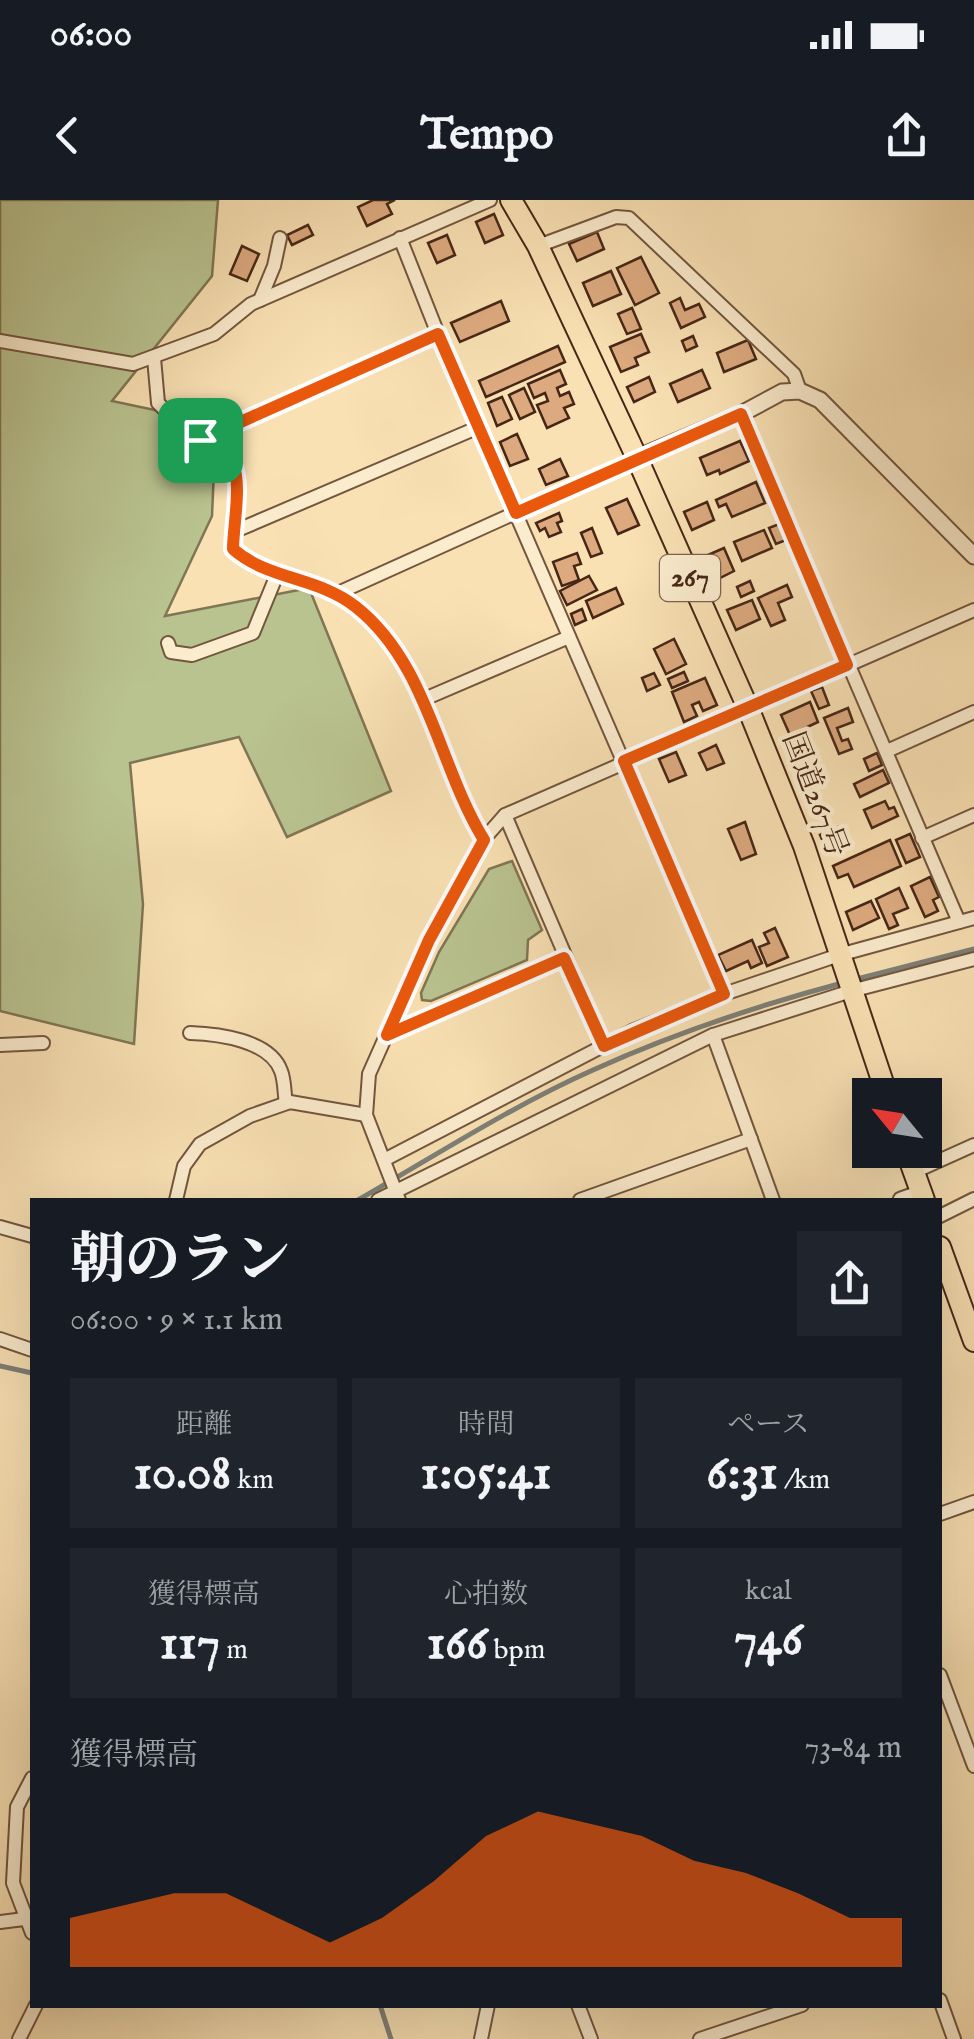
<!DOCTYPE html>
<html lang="ja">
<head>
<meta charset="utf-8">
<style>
  body { margin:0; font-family:"IM FELL English","Noto Serif JP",serif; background:#20242c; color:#f1f3f6; height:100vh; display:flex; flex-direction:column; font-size:38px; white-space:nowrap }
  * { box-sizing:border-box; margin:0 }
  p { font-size:32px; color:#9ea1a6 }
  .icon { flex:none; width:55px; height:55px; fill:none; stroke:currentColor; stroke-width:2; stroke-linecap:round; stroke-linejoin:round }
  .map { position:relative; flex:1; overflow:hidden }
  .side { position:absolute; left:30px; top:998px; width:912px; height:810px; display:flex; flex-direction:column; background:#171b24; border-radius:0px; box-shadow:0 10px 40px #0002 }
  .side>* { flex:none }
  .needle { width:65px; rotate:300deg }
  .controls { position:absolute; left:852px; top:878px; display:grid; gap:20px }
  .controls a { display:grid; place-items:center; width:90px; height:90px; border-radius:0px; background:#171b24; box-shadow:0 10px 40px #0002; font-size:50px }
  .pin { position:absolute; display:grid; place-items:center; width:85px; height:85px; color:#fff; margin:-42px; border-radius:20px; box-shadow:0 5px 15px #0006 }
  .round { display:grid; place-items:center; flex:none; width:105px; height:105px; border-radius:0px; background:#20242c }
  .overview { display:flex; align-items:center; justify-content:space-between; height:170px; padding:0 40px }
  h1 { font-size:55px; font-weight:800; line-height:75px }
  .stats { display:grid; grid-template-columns:repeat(3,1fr); gap:15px; height:170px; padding:10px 40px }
  .stats div { display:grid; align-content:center; border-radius:0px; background:#20242c; text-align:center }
  .stats b { font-size:50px; font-weight:800 }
  .stats small { font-size:28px; font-weight:400 }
  .stats p { font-size:28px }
  .chart { height:280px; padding:20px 40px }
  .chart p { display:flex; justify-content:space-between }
  .chart svg { width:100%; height:180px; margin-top:10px; fill:#ea580c; opacity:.7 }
  .status { display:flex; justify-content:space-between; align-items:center; height:70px; padding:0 50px; background:#171b24; direction:ltr }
  .status svg { height:28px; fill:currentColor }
  header { display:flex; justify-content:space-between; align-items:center; height:130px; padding:0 40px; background:#171b24; font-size:45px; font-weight:800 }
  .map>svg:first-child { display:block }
</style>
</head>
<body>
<div class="status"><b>06:00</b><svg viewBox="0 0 49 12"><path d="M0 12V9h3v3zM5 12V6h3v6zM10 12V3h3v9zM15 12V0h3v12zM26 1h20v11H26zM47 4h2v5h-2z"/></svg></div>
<header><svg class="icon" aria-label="back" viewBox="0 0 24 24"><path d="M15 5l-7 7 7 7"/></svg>Tempo<svg class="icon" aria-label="share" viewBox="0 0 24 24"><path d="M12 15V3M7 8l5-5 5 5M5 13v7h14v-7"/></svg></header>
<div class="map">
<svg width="974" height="1839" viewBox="0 0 974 1839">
  <rect width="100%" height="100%" fill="#f9e1b4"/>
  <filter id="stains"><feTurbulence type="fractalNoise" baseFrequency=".002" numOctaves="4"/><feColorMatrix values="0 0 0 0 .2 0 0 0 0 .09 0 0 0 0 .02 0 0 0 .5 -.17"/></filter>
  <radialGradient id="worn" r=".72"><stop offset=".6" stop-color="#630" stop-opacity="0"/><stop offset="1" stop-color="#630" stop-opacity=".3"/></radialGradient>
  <g fill="#b9c390" stroke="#807554" stroke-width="2.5">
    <polygon points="0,0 218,0 212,76 112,201 216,223 212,316 165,416 309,388 391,591 287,637 239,537 130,563 143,704 134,844 0,811"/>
    <polygon points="512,661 542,730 528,740 527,760 431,801 422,800 421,793 439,752 489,669"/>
  </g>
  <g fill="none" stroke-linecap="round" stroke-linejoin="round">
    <g stroke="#7d8078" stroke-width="5">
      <polyline points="857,779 974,749"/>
      <path d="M358,1000C435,956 512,906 593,870C675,833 759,805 846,782"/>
      <polyline points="0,1166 32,1173"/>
      <polyline points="380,1805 391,1839"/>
    </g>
  </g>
  <g fill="#ddaa7f" stroke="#462717" stroke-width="2.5">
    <polygon points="373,0 395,0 387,4 392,14 367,26 358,7"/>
    <polygon points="494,14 503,35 485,43 476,22"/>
    <polygon points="308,25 313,35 292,45 287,35"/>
    <polygon points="597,32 604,49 577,61 569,44"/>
    <polygon points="447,35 455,55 437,63 428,43"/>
    <polygon points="242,46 259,54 247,81 230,74"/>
    <polygon points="641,57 659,93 635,105 617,68"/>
    <polygon points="611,71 621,94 593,106 583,83"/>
    <polygon points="680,98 685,110 699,104 705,117 681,128 670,103"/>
    <polygon points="501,101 509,121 460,142 451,123"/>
    <polygon points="632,108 641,129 627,134 618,114"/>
    <polygon points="641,134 649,152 635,158 638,165 621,172 610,147"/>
    <polygon points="693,136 697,146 686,151 682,141"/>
    <polygon points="748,140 756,159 724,172 717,153"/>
    <polygon points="558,146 565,162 486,197 479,181"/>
    <polygon points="560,170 566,184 557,188 560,196 569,192 574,204 564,208 569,218 547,228 537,205 548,201 545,193 534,198 528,184"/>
    <polygon points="702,170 710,188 678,202 670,184"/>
    <polygon points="649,177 655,192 634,202 627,187"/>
    <polygon points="524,188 535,212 520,219 509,195"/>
    <polygon points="502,197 512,219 497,226 488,203"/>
    <polygon points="517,234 528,259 510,266 500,242"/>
    <polygon points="740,241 749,261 720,274 719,270 707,275 700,258"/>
    <polygon points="560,259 568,276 546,285 539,269"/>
    <polygon points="756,282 765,303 732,317 726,304 719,307 716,300"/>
    <polygon points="627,299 639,325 618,334 606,308"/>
    <polygon points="707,302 714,320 692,330 684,312"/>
    <polygon points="559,313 562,321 557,323 561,332 549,337 545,328 540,331 536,323"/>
    <polygon points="779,324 786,340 776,344 769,328"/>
    <polygon points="592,328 602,353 591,357 581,333"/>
    <polygon points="764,330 772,348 742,361 734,342"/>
    <polygon points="724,348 734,371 718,379 708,355"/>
    <polygon points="577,353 581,364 574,366 579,380 562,386 553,362"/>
    <polygon points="589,376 597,390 567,405 560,391"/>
    <polygon points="750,381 754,391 741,397 737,387"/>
    <polygon points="787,385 792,397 778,403 785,420 771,426 758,398"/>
    <polygon points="616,388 623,404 593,418 586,401"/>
    <polygon points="752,400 760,419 736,430 727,410"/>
    <polygon points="582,409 586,420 575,425 571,414"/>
    <polygon points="674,439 686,464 666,474 654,449"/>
    <polygon points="684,472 688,481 672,488 668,479"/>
    <polygon points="654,473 660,485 647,491 642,478"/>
    <polygon points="705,478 717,505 703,511 699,502 692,505 697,516 684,522 672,492"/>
    <polygon points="822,487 829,505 819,509 811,491"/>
    <polygon points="810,502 818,522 790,535 781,515"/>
    <polygon points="848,508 853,522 837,528 842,541 848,539 852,549 839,554 824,518"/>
    <polygon points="716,545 724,563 707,570 699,553"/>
    <polygon points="676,552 686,575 669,582 659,559"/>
    <polygon points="877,553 882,565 869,571 864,559"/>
    <polygon points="883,570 889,583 860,597 854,584"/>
    <polygon points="885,601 889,609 894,607 898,616 872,628 864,610"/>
    <polygon points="745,622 756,654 741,660 728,629"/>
    <polygon points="838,627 845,642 827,651 820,635"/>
    <polygon points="910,634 920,657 906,663 896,640"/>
    <polygon points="890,640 901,666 854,687 848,674 838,678 833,666"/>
    <polygon points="930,677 939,697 933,700 938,711 925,717 911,686"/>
    <polygon points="899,688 908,708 893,714 898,725 889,729 876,699"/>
    <polygon points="871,701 879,718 853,730 846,712"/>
    <polygon points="775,728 788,757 767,766 759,747 769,743 764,733"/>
    <polygon points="752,740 762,763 751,768 748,761 726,771 718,755"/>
  </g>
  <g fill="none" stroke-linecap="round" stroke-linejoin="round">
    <g stroke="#73563e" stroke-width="16">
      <g id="minor">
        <polyline points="400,38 438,134 724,794"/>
        <polyline points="538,46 616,17 629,18 794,174 800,191"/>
        <polyline points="260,100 274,66 280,38"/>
        <polyline points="0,141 133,164 214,134 251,104 490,0"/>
        <path d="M154,158L158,203L174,219L223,253L233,264L236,281L233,349C268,379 319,377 356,407C428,464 438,564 483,640"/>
        <polyline points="741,214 959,722"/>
        <polyline points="200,240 438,134"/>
        <polyline points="233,332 479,227"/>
        <polyline points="338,393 637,258"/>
        <polyline points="168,443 171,452 192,455 253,433 278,372"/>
        <polyline points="422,500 569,437"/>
        <polyline points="887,551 974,512"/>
        <polyline points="505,615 604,846"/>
        <polyline points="922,638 974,615"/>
        <path d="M190,833C218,834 270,840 281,871C285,881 284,893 286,903"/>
        <polyline points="387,835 564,759"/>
        <polyline points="713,835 773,1000"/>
        <polyline points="0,845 43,843"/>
        <polyline points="384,960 632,831 724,794 839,755 974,718"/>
        <polyline points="914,972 974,945"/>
        <polyline points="176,1000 184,966 200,944 250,916 290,902 366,915"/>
        <polyline points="378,1000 713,835 851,791 974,759"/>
        <polyline points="399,1000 366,915 369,874 429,739 483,640 505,615 974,410"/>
        <polyline points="580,1000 751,939"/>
        <polyline points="940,1016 974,999"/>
        <polyline points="0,1027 32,1036"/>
        <polyline points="0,1139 32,1150"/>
        <polyline points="940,1314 974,1302"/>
        <polyline points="940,1475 974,1566"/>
        <polyline points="32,1578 17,1607 13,1683 32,1733"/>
        <polyline points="0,1722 32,1718"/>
        <polyline points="940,1800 954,1839"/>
        <polyline points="578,1805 591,1839"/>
        <polyline points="19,1839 36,1805"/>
        <polyline points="481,1839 488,1805"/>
        <polyline points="700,1839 802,1805"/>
      </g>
    </g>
    <g stroke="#73563e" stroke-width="19">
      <g id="tertiary">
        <polyline points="637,258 741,214 782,192 800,191 820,200 974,356"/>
        <polyline points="901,1000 921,993"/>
      </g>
    </g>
    <g stroke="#462717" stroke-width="24">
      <g id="trunk">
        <polyline points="511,0 538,46 637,258 748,508 804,646 887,895"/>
        <polyline points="906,950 924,1000"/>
        <polyline points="940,1047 974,1141"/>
      </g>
    </g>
    <use href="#minor" stroke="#fbecce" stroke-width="12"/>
    <use href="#tertiary" stroke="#fbecce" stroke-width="15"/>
    <use href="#trunk" stroke="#f9e1b4" stroke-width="20"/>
  </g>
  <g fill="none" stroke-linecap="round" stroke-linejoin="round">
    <g stroke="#fff" stroke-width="20">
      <path id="route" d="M438,134L516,313L741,214L847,465L624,561L724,794L604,846L564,758L387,835L429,740L484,640C438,565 428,464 356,407C319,377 268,380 233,349C233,328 242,283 233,265C227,253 211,246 200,240Z"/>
    </g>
    <use href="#route" stroke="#ea580c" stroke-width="12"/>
  </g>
  <g text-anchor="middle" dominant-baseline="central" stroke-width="9" stroke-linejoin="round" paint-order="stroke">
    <rect fill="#fbecce" stroke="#7c624e" stroke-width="2.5" x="660" y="355" width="60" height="46" rx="8"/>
    <g font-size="28" font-weight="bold" fill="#462717">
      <text x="690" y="378">267</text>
    </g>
    <g font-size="30" fill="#462717" stroke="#fbecce">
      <text transform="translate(814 595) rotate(69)">国道267号</text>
    </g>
  </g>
  <rect width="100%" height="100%" filter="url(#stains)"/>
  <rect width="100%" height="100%" fill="url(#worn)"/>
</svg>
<div class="controls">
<a><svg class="needle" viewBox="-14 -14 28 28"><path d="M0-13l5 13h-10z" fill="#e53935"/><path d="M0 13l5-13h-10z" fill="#9ea1a6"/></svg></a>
</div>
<div class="pin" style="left:200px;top:240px;background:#1e9e55"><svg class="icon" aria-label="arrive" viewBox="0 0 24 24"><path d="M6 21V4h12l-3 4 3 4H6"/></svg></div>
<section class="side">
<div class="overview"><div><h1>朝のラン</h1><p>06:00 · 9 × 1.1 km</p></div><a class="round"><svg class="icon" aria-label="share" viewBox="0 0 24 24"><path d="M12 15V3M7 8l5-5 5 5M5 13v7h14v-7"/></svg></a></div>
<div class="stats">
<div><p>距離</p><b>10.08<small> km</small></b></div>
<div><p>時間</p><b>1:05:41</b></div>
<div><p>ペース</p><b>6:31<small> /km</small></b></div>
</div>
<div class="stats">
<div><p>獲得標高</p><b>117<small> m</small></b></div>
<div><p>心拍数</p><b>166<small> bpm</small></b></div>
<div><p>kcal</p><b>746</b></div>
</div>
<div class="chart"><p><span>獲得標高</span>73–84 m</p>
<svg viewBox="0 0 160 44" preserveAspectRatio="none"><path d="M0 44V32L10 29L20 26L30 26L40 32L50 38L60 32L70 23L80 12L90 6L100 9L110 12L120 18L130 21L140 26L150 32L160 32V44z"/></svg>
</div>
</section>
</div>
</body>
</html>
